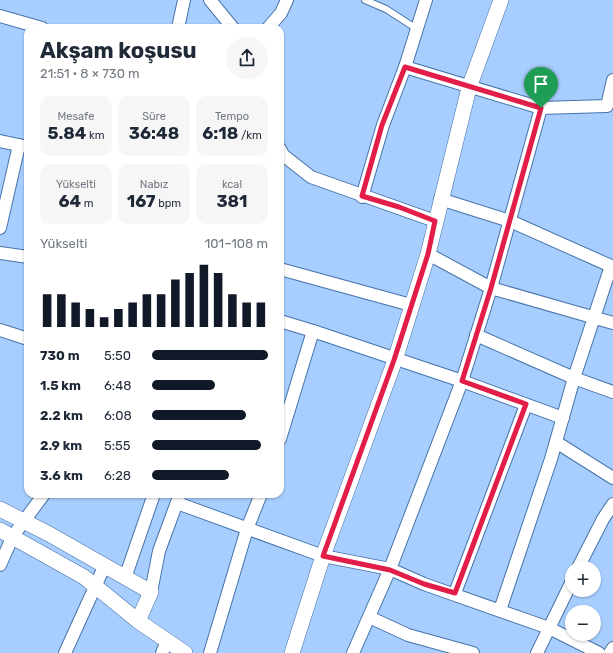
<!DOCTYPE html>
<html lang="tr">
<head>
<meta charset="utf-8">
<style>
  body { margin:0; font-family:Rubik,sans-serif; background:#f6f6f7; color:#1f2937; height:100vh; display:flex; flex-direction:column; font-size:15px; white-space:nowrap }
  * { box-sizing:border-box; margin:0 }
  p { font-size:13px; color:#747a83 }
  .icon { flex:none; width:22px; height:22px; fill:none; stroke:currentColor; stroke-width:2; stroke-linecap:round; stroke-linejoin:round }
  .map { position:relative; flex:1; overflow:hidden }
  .side { position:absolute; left:24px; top:24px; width:260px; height:474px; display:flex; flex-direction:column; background:#fff; border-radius:12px; box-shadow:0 1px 3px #0004 }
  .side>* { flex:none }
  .controls { position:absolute; left:565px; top:561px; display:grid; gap:8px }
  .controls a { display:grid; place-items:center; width:36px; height:36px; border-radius:50%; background:#fff; box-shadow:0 1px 3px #0004; font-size:20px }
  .pin { position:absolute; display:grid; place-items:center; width:34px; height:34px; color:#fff; margin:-41px -17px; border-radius:50% 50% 50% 0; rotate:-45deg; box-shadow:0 0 4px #0007 }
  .pin .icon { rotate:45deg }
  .round { display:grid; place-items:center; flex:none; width:42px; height:42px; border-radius:21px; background:#f6f6f7 }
  .head { display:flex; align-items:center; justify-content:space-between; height:68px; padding:0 16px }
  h1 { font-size:22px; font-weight:700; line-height:30px }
  .metrics { display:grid; grid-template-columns:repeat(3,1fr); gap:6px; height:68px; padding:4px 16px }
  .metrics div { display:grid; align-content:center; border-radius:10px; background:#f6f6f7; text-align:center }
  .metrics b { font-size:17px; font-weight:700 }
  .metrics small { font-size:11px; font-weight:400 }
  .metrics p { font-size:11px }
  .chart { height:112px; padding:8px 16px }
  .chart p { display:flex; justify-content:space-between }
  .chart svg { width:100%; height:72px; margin-top:4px; stroke:#111827; stroke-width:6 }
  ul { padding:0 16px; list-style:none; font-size:13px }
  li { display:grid; grid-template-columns:64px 48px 1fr; align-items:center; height:30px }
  li i { height:10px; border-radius:5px; background:#111827 }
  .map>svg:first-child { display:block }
</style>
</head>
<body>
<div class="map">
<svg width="613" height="653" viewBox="0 0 613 653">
  <rect width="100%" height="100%" fill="#a7cefe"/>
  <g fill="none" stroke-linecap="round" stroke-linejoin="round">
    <g stroke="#4573aa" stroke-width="8">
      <polyline id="service" points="365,0 386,9 417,29"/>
    </g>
    <g stroke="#4573aa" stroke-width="14">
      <g id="minor">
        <polyline points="210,0 233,28"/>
        <polyline points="0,16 42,28"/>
        <polyline points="178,28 184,0"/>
        <polyline points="268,28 281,13 287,0"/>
        <polyline points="405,67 541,108 607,106 613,80"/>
        <polyline points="0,141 28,147"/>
        <polyline points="280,149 283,155 311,177 435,221"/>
        <polyline points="362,197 383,125 405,67 426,0"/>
        <polyline points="440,199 510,221 611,266 574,378 551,459 500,610"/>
        <polyline points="0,228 19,145"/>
        <polyline points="0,253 28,257"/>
        <polyline points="428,254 491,288 613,323"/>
        <polyline points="280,269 411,305"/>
        <polyline points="280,321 313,331 280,439"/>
        <polyline points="0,330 28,339"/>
        <polyline points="313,331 462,381 563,418"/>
        <polyline points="476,335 574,378 613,392"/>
        <polyline points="556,442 613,478"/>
        <polyline points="177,503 323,556 390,569 424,584 549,628 599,653"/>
        <polyline points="0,565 13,536 44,494"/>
        <polyline points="578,568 603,519 613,504"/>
        <polyline points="125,578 154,494"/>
        <polyline points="151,592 159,551 180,494"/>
        <polyline points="455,593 526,405"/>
        <polyline points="369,617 408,635 473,653"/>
        <polyline points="65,653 104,567"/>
        <polyline points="162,653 167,641"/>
        <polyline points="210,653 247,529 261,494"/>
        <polyline points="353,653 390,569 462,381 491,288 541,108"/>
        <polyline points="537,653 572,581"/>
        <polyline points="610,653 613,648"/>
      </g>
    </g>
    <g stroke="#4573aa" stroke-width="16">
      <g id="tertiary">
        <polyline points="0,509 49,534 151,592 138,621"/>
        <polyline points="0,530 84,577 138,621 185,653"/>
        <polyline points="292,653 323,556 395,360 428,254 469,88 501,0"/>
      </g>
    </g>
    <use href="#service" stroke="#fff" stroke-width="6"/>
    <use href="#minor" stroke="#fff" stroke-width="12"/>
    <use href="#tertiary" stroke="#fff" stroke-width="15"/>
  </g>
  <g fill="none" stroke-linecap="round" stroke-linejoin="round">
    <g stroke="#fff" stroke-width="8">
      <polygon id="route" points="405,67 541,108 491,288 462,381 526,404 455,593 424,584 390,570 323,556 394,360 428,254 435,221 399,207 362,196 382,125"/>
    </g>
    <use href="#route" stroke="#e11d48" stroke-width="5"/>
  </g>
</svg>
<div class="controls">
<a>+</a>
<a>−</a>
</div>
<div class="pin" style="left:541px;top:108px;background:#1e9e55"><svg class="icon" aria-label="arrive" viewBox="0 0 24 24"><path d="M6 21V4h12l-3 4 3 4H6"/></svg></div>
<section class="side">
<div class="head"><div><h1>Akşam koşusu</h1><p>21:51 · 8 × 730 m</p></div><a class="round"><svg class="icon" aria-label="share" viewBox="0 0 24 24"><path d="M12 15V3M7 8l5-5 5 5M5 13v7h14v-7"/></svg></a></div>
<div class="metrics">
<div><p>Mesafe</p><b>5.84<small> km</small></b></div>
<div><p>Süre</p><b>36:48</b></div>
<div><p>Tempo</p><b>6:18<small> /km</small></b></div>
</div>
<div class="metrics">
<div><p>Yükselti</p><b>64<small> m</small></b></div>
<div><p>Nabız</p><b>167<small> bpm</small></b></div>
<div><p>kcal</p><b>381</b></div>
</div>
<div class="chart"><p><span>Yükselti</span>101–108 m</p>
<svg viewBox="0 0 160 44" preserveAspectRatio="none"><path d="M5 44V24M15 44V24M25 44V29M35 44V33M45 44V38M55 44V33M65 44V29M75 44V24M85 44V24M95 44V15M105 44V11M115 44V6M125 44V11M135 44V24M145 44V29M155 44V29"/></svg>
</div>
<ul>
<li><b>730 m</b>5:50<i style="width:100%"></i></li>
<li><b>1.5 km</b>6:48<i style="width:54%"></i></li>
<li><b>2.2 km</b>6:08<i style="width:81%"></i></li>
<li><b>2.9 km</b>5:55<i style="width:94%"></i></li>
<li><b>3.6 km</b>6:28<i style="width:66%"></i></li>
</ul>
</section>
</div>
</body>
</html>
